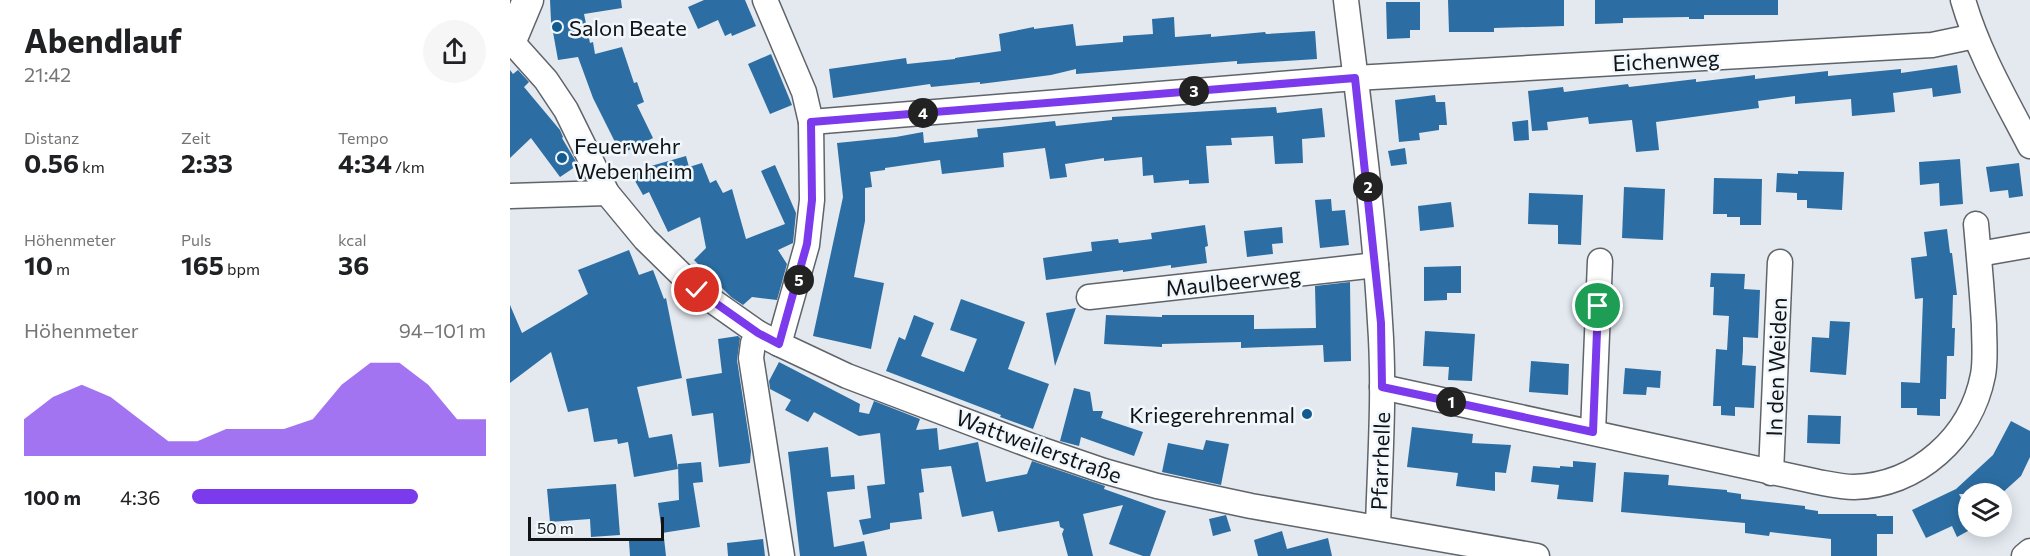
<!DOCTYPE html>
<html lang="de">
<head>
<meta charset="utf-8">
<style>
  body { margin:0; font-family:Commissioner,sans-serif; background:#f6f6f6; color:#202124; height:100vh; display:flex; flex-direction:column; font-size:22px; white-space:nowrap }
  * { box-sizing:border-box; margin:0 }
  p { font-size:20px; color:#757577 }
  .icon { flex:none; width:33px; height:33px; fill:none; stroke:currentColor; stroke-width:2; stroke-linecap:round; stroke-linejoin:round }
  .map { position:relative; flex:1; overflow:hidden }
  .drawer { display:flex; flex-direction:column; background:#fff; width:510px }
  .drawer>* { flex:none }
  .tools { position:absolute; left:1448px; top:483px; display:grid; gap:12px }
  .tools a { display:grid; place-items:center; width:54px; height:54px; border-radius:50%; background:#fff; box-shadow:0 3px 15px #0003; font-size:30px }
  .scale { position:absolute; left:18px; bottom:15px; width:136px; box-sizing:border-box; padding-left:6px; border:3px solid #111315; border-top:0; font-size:16px; line-height:21px; white-space:nowrap; color:#111315; -webkit-text-stroke:4px #f0f7fd; paint-order:stroke }
  .pin { position:absolute; display:grid; place-items:center; width:51px; height:51px; color:#fff; margin:-26px; border:3px solid #fff; border-radius:50%; box-shadow:0 2px 6px #0007 }
  .km { position:absolute; width:30px; height:30px; margin:-15px; border-radius:50%; background:#222; color:#fff; font-size:16px; line-height:30px; text-align:center }
  .round { display:grid; place-items:center; flex:none; width:63px; height:63px; border-radius:32px; background:#f6f6f6 }
  .summary { display:flex; align-items:center; justify-content:space-between; height:102px; padding:0 24px }
  h1 { font-size:33px; font-weight:700; line-height:45px }
  .stats { display:grid; grid-template-columns:repeat(3,1fr); gap:9px; height:102px; padding:6px 24px }
  .stats div { display:grid; align-content:center }
  .stats b { font-size:26px; font-weight:700 }
  .stats small { font-size:16px; font-weight:400 }
  .stats p { font-size:16px }
  .chart { height:168px; padding:12px 24px }
  .chart p { display:flex; justify-content:space-between }
  .chart svg { width:100%; height:108px; margin-top:6px; fill:#7c3aed; opacity:.7 }
  ul { padding:0 24px; list-style:none; font-size:20px }
  li { display:grid; grid-template-columns:96px 72px 1fr; align-items:center; height:45px }
  li i { height:15px; border-radius:8px; background:#7c3aed }
  main { display:flex; flex:1; min-height:0 }
  .map>svg:first-child { display:block }
</style>
</head>
<body>
<main>
<section class="drawer">
<div class="summary"><div><h1>Abendlauf</h1><p>21:42</p></div><a class="round"><svg class="icon" aria-label="share" viewBox="0 0 24 24"><path d="M12 15V3M7 8l5-5 5 5M5 13v7h14v-7"/></svg></a></div>
<div class="stats">
<div><p>Distanz</p><b>0.56<small> km</small></b></div>
<div><p>Zeit</p><b>2:33</b></div>
<div><p>Tempo</p><b>4:34<small> /km</small></b></div>
</div>
<div class="stats">
<div><p>Höhenmeter</p><b>10<small> m</small></b></div>
<div><p>Puls</p><b>165<small> bpm</small></b></div>
<div><p>kcal</p><b>36</b></div>
</div>
<div class="chart"><p><span>Höhenmeter</span>94–101 m</p>
<svg viewBox="0 0 160 44" preserveAspectRatio="none"><path d="M0 44V29L10 20L20 15L30 20L40 29L50 38L60 38L70 33L80 33L90 33L100 29L110 15L120 6L130 6L140 15L150 29L160 29V44z"/></svg>
</div>
<ul>
<li><b>100 m</b>4:36<i style="width:77%"></i></li>
</ul>
</section>
<div class="map">
<svg width="1520" height="556" viewBox="0 0 1520 556">
  <rect width="100%" height="100%" fill="#e3e9ef"/>
  <g fill="#2c6ea3">
    <polygon points="40,0 111,0 112,8 74,14 80,43 83,42 85,54 112,47 124,83 127,82 134,102 127,105 143,138 111,154 83,98 68,57 48,60 41,21"/>
    <polygon points="194,0 235,0 246,26 222,36 221,33 215,36 208,20 188,29 178,7"/>
    <polygon points="938,0 1054,0 1054,26 984,28 984,32 939,32"/>
    <polygon points="1085,0 1268,0 1268,15 1194,15 1194,19 1179,19 1179,17 1113,18 1113,23 1085,24"/>
    <polygon points="876,2 910,2 910,30 900,30 900,38 877,39"/>
    <polygon points="664,17 665,37 701,34 701,37 755,32 756,34 805,31 807,59 727,64 727,61 566,74 566,69 541,75 470,84 470,82 421,87 420,84 323,98 319,69 396,58 397,64 445,59 445,58 491,51 489,34 524,27 524,29 563,24 566,46 613,42 613,36 643,34 642,19"/>
    <polygon points="261,54 282,105 260,114 238,64"/>
    <polygon points="1447,65 1451,93 1423,97 1422,88 1383,93 1385,112 1342,116 1341,99 1285,104 1285,96 1248,101 1249,108 1146,122 1149,150 1126,152 1122,120 1079,124 1078,117 1037,122 1038,130 1022,131 1018,91 1053,87 1054,92 1118,84 1119,87 1186,79 1186,82 1245,75 1245,79 1318,71 1318,76 1391,69 1391,73"/>
    <polygon points="0,70 3,74 8,70 19,82 14,87 50,130 53,137 52,138 68,165 50,177 21,138 0,158"/>
    <polygon points="925,95 926,102 935,102 937,125 929,125 929,130 909,133 910,140 889,142 885,100"/>
    <polygon points="766,107 767,113 812,108 815,137 792,139 793,163 765,164 763,136 721,138 722,145 696,146 699,183 679,184 679,180 644,183 643,175 633,176 632,157 594,161 594,158 555,164 557,177 540,179 535,148 493,153 494,167 432,174 430,160 375,168 375,170 360,172 362,187 355,188 355,221 344,277 374,283 361,349 303,336 333,197 327,143 386,137 413,132 414,143 468,137 467,129 490,127 545,121 546,126 602,120 602,117"/>
    <polygon points="1018,120 1019,140 1004,141 1002,122"/>
    <polygon points="895,148 897,164 881,166 878,151"/>
    <polygon points="176,156 179,167 192,163 200,183 206,180 213,193 222,189 236,239 275,224 251,171 265,165 286,213 283,243 268,250 277,264 267,300 242,297 233,305 221,297 184,260 196,248 190,217 158,232 139,192 133,195 120,172"/>
    <polygon points="1450,159 1453,204 1430,206 1429,183 1410,185 1409,162"/>
    <polygon points="1509,163 1513,196 1499,198 1498,190 1480,192 1476,167"/>
    <polygon points="1288,171 1334,172 1332,210 1297,208 1297,200 1287,200 1287,193 1266,192 1267,173 1288,174"/>
    <polygon points="1204,178 1252,179 1251,225 1230,225 1230,217 1217,217 1217,214 1203,214"/>
    <polygon points="1114,187 1155,189 1153,240 1112,238"/>
    <polygon points="1019,193 1073,195 1071,245 1048,244 1048,225 1018,224"/>
    <polygon points="821,199 822,211 835,210 839,245 810,248 805,200"/>
    <polygon points="941,202 944,227 910,231 908,206"/>
    <polygon points="695,225 698,246 695,247 697,263 661,268 661,265 613,272 613,270 536,280 533,258 582,251 581,242 608,239 609,243 642,239 641,233"/>
    <polygon points="772,227 773,243 762,244 763,254 737,257 734,231"/>
    <polygon points="1437,229 1440,253 1442,253 1447,295 1443,295 1442,328 1445,328 1444,356 1437,356 1436,399 1430,399 1430,416 1407,415 1407,408 1391,408 1391,382 1410,383 1413,298 1405,299 1401,258 1417,256 1414,232"/>
    <polygon points="119,250 129,275 143,270 154,299 156,298 172,378 127,387 139,438 162,434 168,469 124,477 118,442 108,444 107,439 84,442 78,408 58,412 41,352 0,383 0,305 12,333 78,294 68,270"/>
    <polygon points="951,266 951,293 937,293 937,300 914,301 914,267"/>
    <polygon points="1201,273 1235,274 1234,289 1250,290 1248,338 1233,337 1233,350 1232,365 1246,366 1244,408 1225,407 1225,416 1211,415 1211,406 1203,406 1206,349 1217,350 1219,316 1203,315 1204,287 1200,287"/>
    <polygon points="840,282 841,361 814,362 813,345 731,348 731,342 652,344 652,347 594,344 596,315 652,317 652,315 744,315 744,329 806,328 805,286"/>
    <polygon points="451,299 515,322 498,369 539,384 523,429 490,417 491,415 376,371 389,337 395,340 404,315 424,323 411,356 454,372 467,339 440,330"/>
    <polygon points="566,308 545,366 536,313"/>
    <polygon points="1320,321 1340,322 1336,375 1300,372 1302,337 1319,338"/>
    <polygon points="915,331 965,334 962,381 938,380 939,367 913,366"/>
    <polygon points="228,336 230,338 227,360 241,451 240,463 209,467 203,413 182,416 176,379 212,373 208,339"/>
    <polygon points="1021,361 1059,364 1058,395 1019,392"/>
    <polygon points="269,362 350,404 349,412 359,414 364,401 410,419 406,430 427,428 429,450 468,442 476,482 517,474 522,461 595,486 594,489 656,511 640,556 633,556 599,544 613,505 573,514 583,556 558,556 552,534 554,529 550,527 549,521 488,532 483,511 452,517 441,466 411,469 414,492 409,493 412,519 380,523 380,529 353,535 349,520 361,518 357,486 375,484 370,433 349,436 304,412 298,422 275,410 281,400 260,389 259,381"/>
    <polygon points="1115,368 1151,371 1150,388 1137,387 1136,395 1113,394"/>
    <polygon points="564,388 580,392 583,411 593,411 591,418 633,432 624,456 571,437 569,446 550,441"/>
    <polygon points="1298,415 1331,416 1330,444 1297,443"/>
    <polygon points="1501,421 1520,431 1520,457 1511,476 1491,494 1449,494 1458,512 1458,531 1447,537 1442,526 1416,538 1402,510 1446,489 1483,455"/>
    <polygon points="902,427 963,434 962,443 1001,445 996,473 985,472 985,491 946,486 948,473 897,467"/>
    <polygon points="696,440 719,444 711,485 652,472 658,443 693,450"/>
    <polygon points="318,447 321,477 344,475 345,489 317,492 324,547 354,541 357,556 290,556 278,452"/>
    <polygon points="1063,461 1086,463 1083,502 1047,499 1049,485 1021,482 1023,466 1050,468 1050,466 1063,467"/>
    <polygon points="191,462 193,482 183,483 190,527 152,533 148,503 169,500 168,464"/>
    <polygon points="1114,472 1159,475 1158,485 1217,490 1217,492 1231,494 1231,499 1295,506 1295,509 1308,511 1308,514 1366,514 1367,516 1383,516 1383,534 1367,534 1367,556 1321,556 1321,539 1260,532 1259,536 1235,533 1235,523 1111,512"/>
    <polygon points="106,484 110,535 81,537 80,519 40,522 37,489"/>
    <polygon points="716,515 721,531 703,536 699,519"/>
    <polygon points="772,531 777,549 818,538 822,556 748,556 744,540"/>
    <polygon points="154,538 156,556 120,556 119,541"/>
    <polygon points="253,539 255,556 218,556 217,543"/>
  </g>
  <g fill="none" stroke-linecap="round" stroke-linejoin="round">
    <g stroke="#5f646a" stroke-width="27">
      <g id="minor">
        <polyline points="255,0 294,92 301,122 302,200 297,245 269,344"/>
        <path d="M836,0C849,107 864,214 870,322C875,390 870,459 868,527"/>
        <path d="M1453,0C1468,52 1495,98 1520,146"/>
        <polyline points="1,41 36,80 56,110 97,193 135,239 187,290 248,333 269,344 337,376 527,448 594,471 647,486 741,506 1027,556"/>
        <polyline points="301,122 845,78 1422,45 1465,36"/>
        <polyline points="0,196 97,193"/>
        <polyline points="1469,254 1520,245"/>
        <polyline points="579,297 866,265"/>
        <polyline points="248,333 243,343 241,358 272,556"/>
        <path d="M872,387L1308,482C1319,484 1332,487 1344,487C1408,485 1461,437 1473,375C1476,359 1474,341 1474,325C1472,291 1469,257 1466,224"/>
        <polyline points="1083,432 1090,261"/>
        <polyline points="1261,473 1270,262"/>
        <polyline points="1514,556 1520,551"/>
      </g>
    </g>
    <g stroke="#5f646a" stroke-width="33">
      <polyline id="major" points="0,43 18,0"/>
    </g>
    <use href="#minor" stroke="#fff" stroke-width="24"/>
    <use href="#major" stroke="#fff" stroke-width="30"/>
  </g>
  <g fill="none" stroke-linecap="round" stroke-linejoin="round">
    <g stroke="#fff" stroke-width="12">
      <polyline id="route" points="187,290 248,333 269,344 297,244 302,200 301,122 845,78 871,323 872,387 1083,432 1088,306"/>
    </g>
    <use href="#route" stroke="#7c3aed" stroke-width="8"/>
  </g>
  <g fill="#135a8e" stroke="#f0f7fd" stroke-width="2">
    <circle cx="47" cy="27" r="6"/>
    <circle cx="52" cy="158" r="6"/>
    <circle cx="797" cy="414" r="6"/>
  </g>
  <g text-anchor="middle" dominant-baseline="central" stroke-width="5" stroke-linejoin="round" paint-order="stroke">
    <g font-size="22" fill="#111315" stroke="#f0f7fd" text-anchor="start">
      <text x="59" y="27">Salon Beate</text>
      <text x="64" y="145">Feuerwehr<tspan x="64" dy="25">Webenheim</tspan></text>
      <text x="785" y="414" text-anchor="end">Kriegerehrenmal</text>
    </g>
    <g font-size="22" fill="#111315" stroke="#f0f7fd">
      <text transform="translate(1156 60) rotate(-3)">Eichenweg</text>
      <text transform="translate(723 281) rotate(-6)">Maulbeerweg</text>
      <text transform="translate(1266 367) rotate(-88)">In den Weiden</text>
      <text transform="translate(529 446) rotate(20)">Wattweilerstraße</text>
      <text transform="translate(870 461) rotate(-88)">Pfarrhelle</text>
    </g>
  </g>
</svg>
<div class="tools">
<a><svg class="icon" aria-label="layers" viewBox="0 0 24 24"><path d="M12 4l9 5-9 5-9-5zM3 14l9 5 9-5"/></svg></a>
</div>
<div class="scale">50 m</div>
<div class="pin" style="left:1088px;top:306px;background:#1e9e55"><svg class="icon" aria-label="arrive" viewBox="0 0 24 24"><path d="M6 21V4h12l-3 4 3 4H6"/></svg></div>
<div class="pin" style="left:187px;top:290px;background:#d93025"><svg class="icon" aria-label="check" viewBox="0 0 24 24"><path d="M5 12l5 5 9-10"/></svg></div>
<b class="km" style="left:941px;top:402px">1</b>
<b class="km" style="left:858px;top:187px">2</b>
<b class="km" style="left:684px;top:91px">3</b>
<b class="km" style="left:413px;top:113px">4</b>
<b class="km" style="left:289px;top:280px">5</b>
</div>
</main>
</body>
</html>
